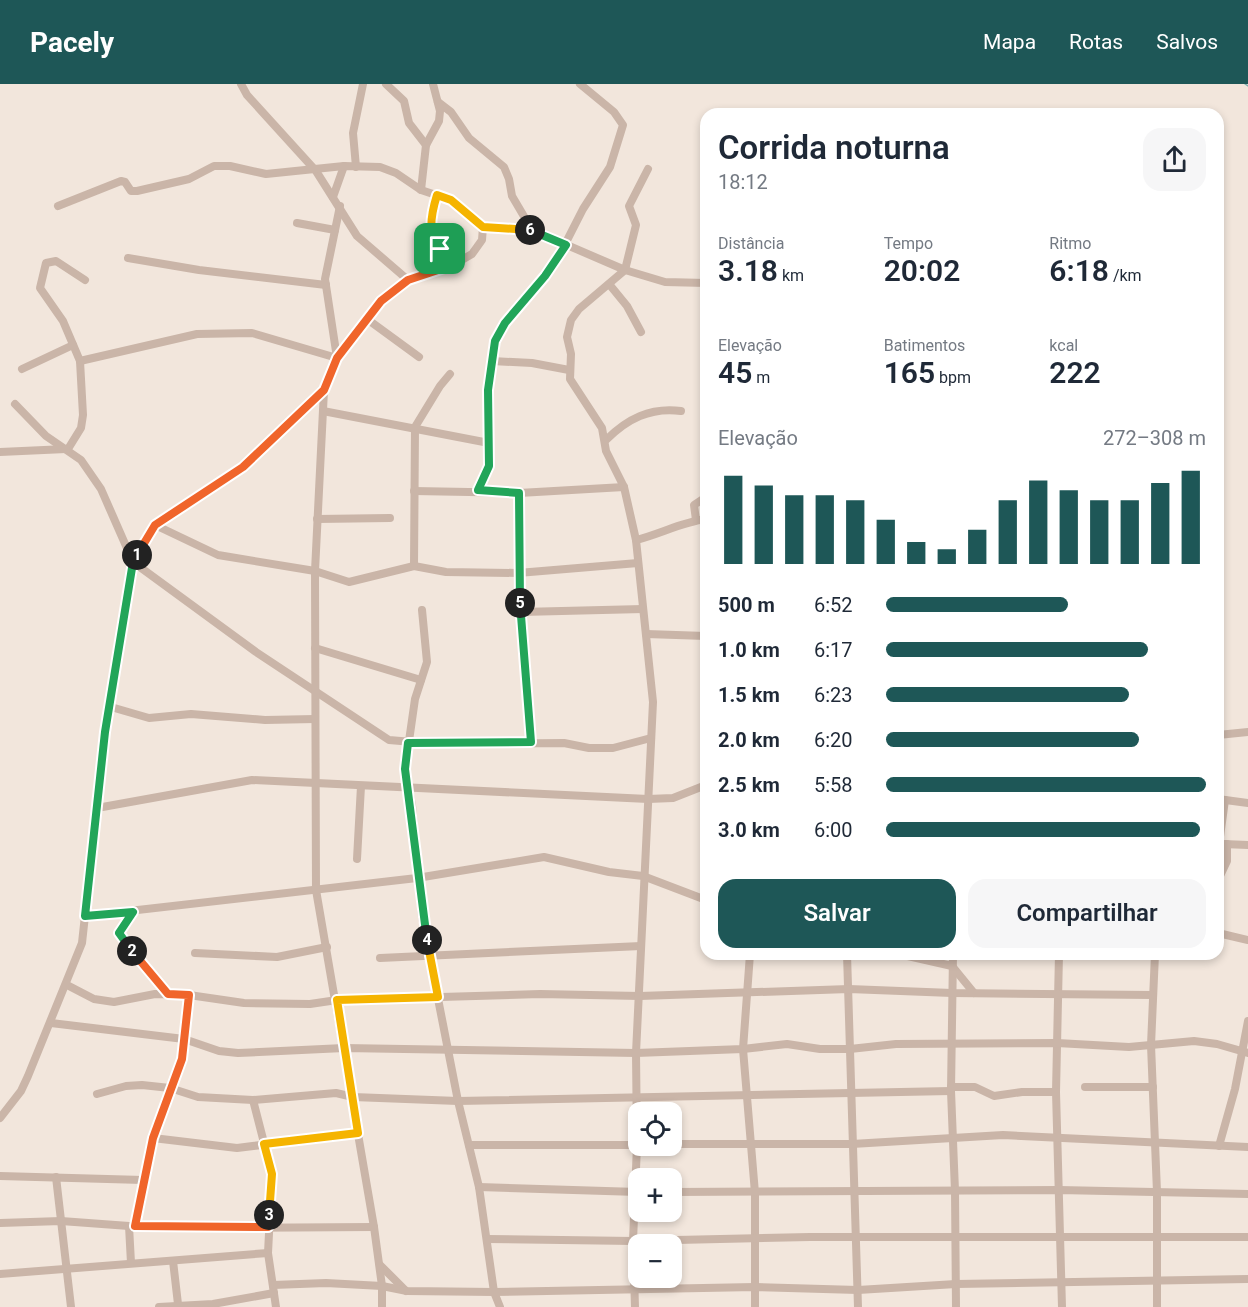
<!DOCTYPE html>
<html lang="pt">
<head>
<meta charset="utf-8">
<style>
  body { margin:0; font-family:Roboto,sans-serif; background:#f6f6f7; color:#1f2937; height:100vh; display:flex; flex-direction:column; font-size:22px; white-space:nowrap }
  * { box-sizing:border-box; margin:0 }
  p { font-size:20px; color:#747a83 }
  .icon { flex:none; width:33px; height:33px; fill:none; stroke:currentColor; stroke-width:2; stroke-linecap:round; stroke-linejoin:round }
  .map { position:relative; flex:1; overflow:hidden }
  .side { position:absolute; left:700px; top:24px; width:524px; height:852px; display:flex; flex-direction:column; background:#fff; border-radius:18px; box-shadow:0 3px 9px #0003 }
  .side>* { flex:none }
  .controls { position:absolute; left:628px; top:1018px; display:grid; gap:12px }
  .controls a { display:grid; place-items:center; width:54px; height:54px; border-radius:12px; background:#fff; box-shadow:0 3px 9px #0003; font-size:30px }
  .pin { position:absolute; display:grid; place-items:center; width:51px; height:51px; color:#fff; margin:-26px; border-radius:12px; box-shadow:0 3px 9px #0006 }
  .km { position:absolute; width:30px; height:30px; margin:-15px; border-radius:50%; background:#222; color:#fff; font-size:16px; line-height:30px; text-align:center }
  .round { display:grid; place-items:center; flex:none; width:63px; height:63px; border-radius:18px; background:#f6f6f7 }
  .summary { display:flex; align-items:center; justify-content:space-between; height:102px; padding:0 18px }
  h1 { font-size:33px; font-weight:600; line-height:45px }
  .stats { display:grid; grid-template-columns:repeat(3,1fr); gap:9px; height:102px; padding:6px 18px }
  .stats div { display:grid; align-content:center }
  .stats b { font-size:30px; font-weight:600 }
  .stats small { font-size:16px; font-weight:400 }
  .stats p { font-size:16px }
  .chart { height:168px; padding:12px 18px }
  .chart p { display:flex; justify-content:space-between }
  .chart svg { width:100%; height:108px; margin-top:6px; stroke:#1e5757; stroke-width:6 }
  .cta { display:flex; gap:12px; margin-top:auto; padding:12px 18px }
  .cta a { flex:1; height:69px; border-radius:18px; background:#1e5757; color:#fff; font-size:24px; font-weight:600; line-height:69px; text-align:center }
  .cta a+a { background:#f6f6f7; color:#1f2937 }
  ul { padding:0 18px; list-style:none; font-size:20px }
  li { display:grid; grid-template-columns:96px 72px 1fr; align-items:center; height:45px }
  li i { height:15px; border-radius:8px; background:#1e5757 }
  header { display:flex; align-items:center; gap:36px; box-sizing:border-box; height:84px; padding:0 30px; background:#1e5757; color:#fff }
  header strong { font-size:28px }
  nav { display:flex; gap:33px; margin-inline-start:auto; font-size:21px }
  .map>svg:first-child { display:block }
</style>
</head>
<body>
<header>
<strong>Pacely</strong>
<nav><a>Mapa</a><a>Rotas</a><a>Salvos</a></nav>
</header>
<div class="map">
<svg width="1248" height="1223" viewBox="0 0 1248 1223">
  <rect width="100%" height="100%" fill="#f2e6dc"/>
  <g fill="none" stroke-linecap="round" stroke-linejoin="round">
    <polyline stroke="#7baead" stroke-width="1.5" points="1245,0 1248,2"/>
    <g stroke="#cab5a8" stroke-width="8">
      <polyline points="241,0 247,11 316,87 357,152 408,196"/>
      <polyline points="386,0 404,17 409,39 426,61"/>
      <polyline points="438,18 451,28 469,54 504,83 509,95 512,112 532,146"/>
      <polyline points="356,83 353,49 363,0"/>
      <polyline points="421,106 426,61 439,37 440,27 433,0"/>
      <polyline points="437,111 430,136 437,163 445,168 453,181"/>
      <polyline points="333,113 344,82"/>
      <polyline points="58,122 121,97 125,98 131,107 137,107 189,95 214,82 230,82 266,90 344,82 380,83 396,89 421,106 451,116 483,143 532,146 625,186 665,198 706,199"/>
      <polyline points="297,139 335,146"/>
      <polyline points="128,174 199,186 326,201"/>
      <polyline points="609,200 627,222 641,248"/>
      <polyline points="367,235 419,273"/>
      <polyline points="337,274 325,195 340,122"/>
      <polyline points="80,277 197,250 252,249 337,274"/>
      <polyline points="492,277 532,279 569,286"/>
      <polyline points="22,285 73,261"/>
      <polyline points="15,320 46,352 81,376 101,405 133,478 256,568 389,656 436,660 564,659 589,664 613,664 651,654"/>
      <polyline points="323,327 489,359"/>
      <path d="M606,356C627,335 650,323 681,327"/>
      <polyline points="68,365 81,344 83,331 80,277 63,237 40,204 46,179 56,177 85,196"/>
      <polyline points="0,368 66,365"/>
      <polyline points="478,406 489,382 488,306 495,257 505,239 557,176 583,125 610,83 623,41 614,28 580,0"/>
      <polyline points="414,407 519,409 624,403"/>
      <polyline points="519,409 518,489 531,658"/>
      <polyline points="317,435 390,434"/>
      <polyline points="696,436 694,421 706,413"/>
      <polyline points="155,441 218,471 315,487 349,498 414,482 446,488 518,489 638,479"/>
      <path d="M636,456C660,450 682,438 706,435"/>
      <polyline points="414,482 415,343 440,302 450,290"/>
      <polyline points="422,526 427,578 415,615 405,685 412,721 422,833 458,1017 479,1103 494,1208 500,1223"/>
      <polyline points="521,528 643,525"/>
      <polyline points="646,550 706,552"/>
      <polyline points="315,564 421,596"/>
      <polyline points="111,623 149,634 191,630 265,636 315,635"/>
      <polyline points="1218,651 1248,648"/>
      <polyline points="1218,715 1248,719"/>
      <polyline points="97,724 252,696 648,715 673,714 706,701"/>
      <polyline points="1219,760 1225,716"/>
      <polyline points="1223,760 1248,761"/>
      <polyline points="357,775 361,702"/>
      <polyline points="1218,796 1227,777 1227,760"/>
      <polyline points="133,828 120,847 120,851 168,910"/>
      <polyline points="85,832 417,794 544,773 609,788 643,792 706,816"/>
      <polyline points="1218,849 1248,856"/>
      <polyline points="195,869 277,873 327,863"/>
      <polyline points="750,870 743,965 755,1109 755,1223"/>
      <polyline points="847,870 858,1223"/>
      <polyline points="899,870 952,882 974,909"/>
      <polyline points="953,870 951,1007 955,1107 956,1223"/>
      <polyline points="1059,870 1056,1008 1062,1223"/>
      <polyline points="1155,870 1151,961 1157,1108 1157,1223"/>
      <polyline points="380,874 641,862"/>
      <polyline points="67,901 94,915 114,918 155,910 189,911 244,919 310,920 337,916 540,910 640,912 849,905 952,909 1153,911"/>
      <polyline points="51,939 184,955 219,967 238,969 344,964 636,969 743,965 787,960 820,965 850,965 896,960 1057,959 1129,963 1194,957 1217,960 1248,969"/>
      <polyline points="951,1003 975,1003 994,1012 1022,1008 1056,1008"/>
      <polyline points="1085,1003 1153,1003"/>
      <polyline points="97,1010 126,1002 142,1001 170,1004 198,1013 253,1016 336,1009 353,1013 458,1017 951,1007"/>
      <polyline points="253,1016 272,1090 268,1169 276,1223"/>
      <polyline points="0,1034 21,1007 28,992 82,859 105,648 133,478 155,441 243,383 324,306"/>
      <polyline points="153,1054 237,1064 358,1049"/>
      <polyline points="672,1060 852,1060 1003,1051 1248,1063"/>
      <polyline points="469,1061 639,1061"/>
      <polyline points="1219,1062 1235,1005 1248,937"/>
      <polyline points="0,1092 143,1096 135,1142"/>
      <polyline points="56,1093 71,1223"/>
      <polyline points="143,1096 153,1054 182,975 189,911"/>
      <polyline points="479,1103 638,1108"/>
      <polyline points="672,1108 1059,1106 1248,1110"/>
      <polyline points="0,1139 61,1137 129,1142 197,1141 212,1144 374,1143"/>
      <polyline points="129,1142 131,1179"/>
      <polyline points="487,1155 633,1157 810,1153 1248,1153"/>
      <polyline points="173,1177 178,1220"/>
      <polyline points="380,1181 406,1207"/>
      <polyline points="0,1190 268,1169"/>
      <polyline points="273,1201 326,1199 382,1202 407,1207 494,1208 755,1203 858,1206 956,1200 1248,1195"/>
      <polyline points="159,1223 213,1220 274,1209"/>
      <polyline points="382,1223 382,1202 374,1143 316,806 315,487 324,306 337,274 381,217 408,196 453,181 472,170 482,156 483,143"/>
      <polyline points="635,1223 633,1157 637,1061 636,969 653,618 636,456 624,403 606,367 602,344 570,295 571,270 567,253 571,236 579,225 625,186 636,141 629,122 648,85"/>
    </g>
  </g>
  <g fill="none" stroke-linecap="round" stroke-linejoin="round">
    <g stroke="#fff" stroke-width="12">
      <polyline id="split-1" points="137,471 155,441 243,383 324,306 337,274 381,217 408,196 453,181 445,168 440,165"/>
    </g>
    <g stroke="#fff" stroke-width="12">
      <polyline id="split-2" points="132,867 119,849 133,828 85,832 105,648 133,478 137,471"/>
    </g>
    <g stroke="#fff" stroke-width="12">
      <polyline id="split-3" points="132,867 168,910 189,911 182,975 153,1054 135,1142 268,1143 269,1131"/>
    </g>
    <g stroke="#fff" stroke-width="12">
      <polyline id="split-4" points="269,1131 272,1090 264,1060 358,1049 337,916 438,913 427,856"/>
    </g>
    <g stroke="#fff" stroke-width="12">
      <polyline id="split-5" points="427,856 405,685 408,659 531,658 520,519"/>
    </g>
    <g stroke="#fff" stroke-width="12">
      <polyline id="split-6" points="520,519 519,409 478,406 489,382 488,306 495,257 505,239 545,192 566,161 530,146"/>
    </g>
    <g stroke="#fff" stroke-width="12">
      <path id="split-7" d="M440,165C426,153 432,127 437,111L451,116L483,143L530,146"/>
    </g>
    <use href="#split-1" stroke="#f0652b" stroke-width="8"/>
    <use href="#split-2" stroke="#22a559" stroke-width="8"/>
    <use href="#split-3" stroke="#f0652b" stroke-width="8"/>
    <use href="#split-4" stroke="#f5b400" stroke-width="8"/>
    <use href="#split-5" stroke="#22a559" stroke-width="8"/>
    <use href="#split-6" stroke="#22a559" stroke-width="8"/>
    <use href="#split-7" stroke="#f5b400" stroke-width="8"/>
  </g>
</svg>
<div class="controls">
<a><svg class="icon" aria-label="locate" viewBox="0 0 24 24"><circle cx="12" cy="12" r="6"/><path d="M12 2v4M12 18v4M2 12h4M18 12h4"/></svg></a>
<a>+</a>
<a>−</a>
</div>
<div class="pin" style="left:440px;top:165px;background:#1e9e55"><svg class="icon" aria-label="arrive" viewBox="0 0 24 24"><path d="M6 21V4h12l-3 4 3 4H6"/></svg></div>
<b class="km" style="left:137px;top:471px">1</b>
<b class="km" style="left:132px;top:867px">2</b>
<b class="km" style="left:269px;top:1131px">3</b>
<b class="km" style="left:427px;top:856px">4</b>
<b class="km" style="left:520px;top:519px">5</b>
<b class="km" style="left:530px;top:146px">6</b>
<section class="side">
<div class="summary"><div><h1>Corrida noturna</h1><p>18:12</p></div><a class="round"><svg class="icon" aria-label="share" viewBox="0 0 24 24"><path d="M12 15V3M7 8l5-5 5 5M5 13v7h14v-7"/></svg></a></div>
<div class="stats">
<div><p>Distância</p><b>3.18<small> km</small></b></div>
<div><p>Tempo</p><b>20:02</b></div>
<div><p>Ritmo</p><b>6:18<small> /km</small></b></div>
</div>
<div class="stats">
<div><p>Elevação</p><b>45<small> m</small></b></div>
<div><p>Batimentos</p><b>165<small> bpm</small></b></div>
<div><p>kcal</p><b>222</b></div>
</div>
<div class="chart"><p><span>Elevação</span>272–308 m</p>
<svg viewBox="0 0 160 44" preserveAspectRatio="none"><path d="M5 44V8M15 44V12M25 44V16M35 44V16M45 44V18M55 44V26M65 44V35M75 44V38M85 44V30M95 44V18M105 44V10M115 44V14M125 44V18M135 44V18M145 44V11M155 44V6"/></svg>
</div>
<ul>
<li><b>500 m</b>6:52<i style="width:57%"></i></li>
<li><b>1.0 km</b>6:17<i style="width:82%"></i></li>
<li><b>1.5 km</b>6:23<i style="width:76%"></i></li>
<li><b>2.0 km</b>6:20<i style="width:79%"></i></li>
<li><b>2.5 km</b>5:58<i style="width:100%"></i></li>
<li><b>3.0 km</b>6:00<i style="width:98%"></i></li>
</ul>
<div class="cta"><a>Salvar</a><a>Compartilhar</a></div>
</section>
</div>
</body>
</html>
